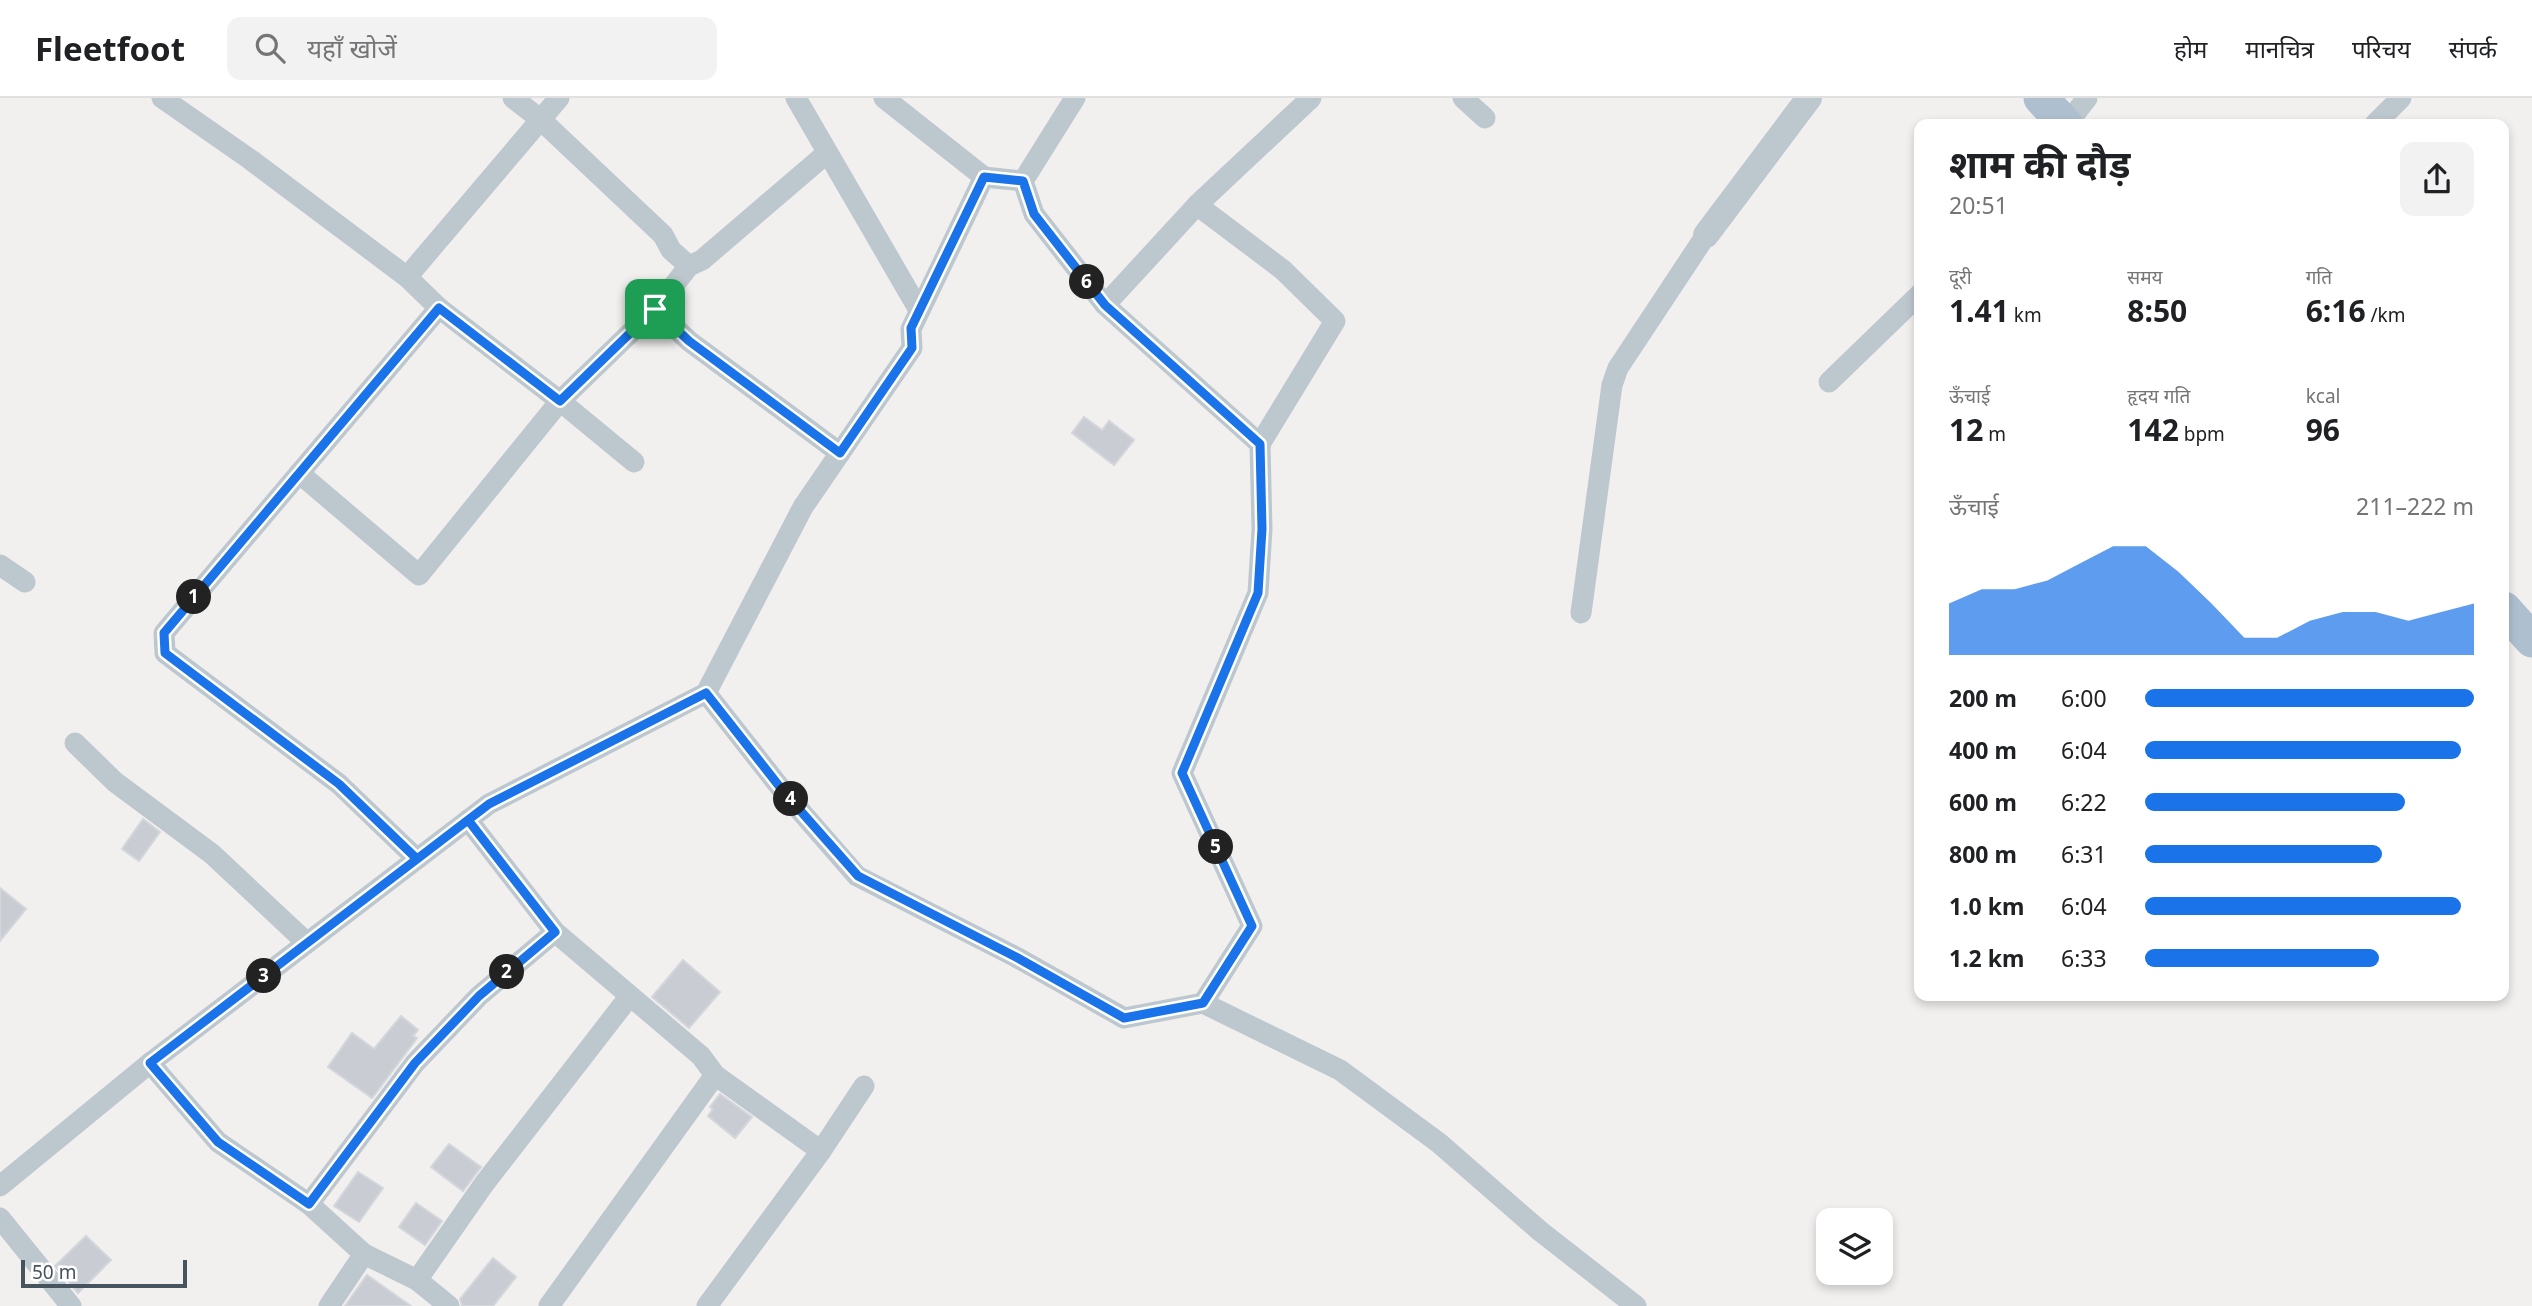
<!DOCTYPE html>
<html lang="hi">
<head>
<meta charset="utf-8">
<style>
  body { margin:0; font-family:"Noto Sans","Noto Sans Devanagari",sans-serif; background:#f2f2f2; color:#202124; height:100vh; display:flex; flex-direction:column; font-size:26px; white-space:nowrap }
  * { box-sizing:border-box; margin:0 }
  p { font-size:23px; color:#757577 }
  .icon { flex:none; width:38px; height:38px; fill:none; stroke:currentColor; stroke-width:2; stroke-linecap:round; stroke-linejoin:round }
  .map { position:relative; flex:1; overflow:hidden }
  .panel { position:absolute; left:1914px; top:21px; width:595px; height:882px; display:flex; flex-direction:column; background:#fff; border-radius:14px; box-shadow:0 4px 10px #0003 }
  .panel>* { flex:none }
  .fabs { position:absolute; left:1816px; top:1110px; display:grid; gap:14px }
  .fabs a { display:grid; place-items:center; width:77px; height:77px; border-radius:14px; background:#fff; box-shadow:0 4px 10px #0003; font-size:35px }
  .scale { position:absolute; left:21px; bottom:18px; width:166px; box-sizing:border-box; padding-left:7px; border:4px solid #47535d; border-top:0; font-size:19px; line-height:24px; white-space:nowrap; color:#47535d; -webkit-text-stroke:5px #fff; paint-order:stroke }
  .pin { position:absolute; display:grid; place-items:center; width:60px; height:60px; color:#fff; margin:-30px; border-radius:14px; box-shadow:0 4px 10px #0006 }
  .km { position:absolute; width:35px; height:35px; margin:-18px; border-radius:50%; background:#222; color:#fff; font-size:19px; line-height:35px; text-align:center }
  .round { display:grid; place-items:center; flex:none; width:74px; height:74px; border-radius:14px; background:#f2f2f2 }
  .overview { display:flex; align-items:center; justify-content:space-between; height:119px; padding:0 35px }
  h1 { font-size:38px; font-weight:700; line-height:52px }
  .stats { display:grid; grid-template-columns:repeat(3,1fr); gap:10px; height:119px; padding:7px 35px }
  .stats div { display:grid; align-content:center }
  .stats b { font-size:30px; font-weight:700 }
  .stats small { font-size:19px; font-weight:400 }
  .stats p { font-size:19px }
  .chart { height:196px; padding:14px 35px }
  .chart p { display:flex; justify-content:space-between }
  .chart svg { width:100%; height:126px; margin-top:7px; fill:#1a73e8; opacity:.7 }
  ul { padding:0 35px; list-style:none; font-size:23px }
  li { display:grid; grid-template-columns:112px 84px 1fr; align-items:center; height:52px }
  li i { height:18px; border-radius:9px; background:#1a73e8 }
  header { display:flex; align-items:center; gap:42px; box-sizing:border-box; height:98px; padding:0 35px; background:#fff; border-bottom:2px solid #e0e0e0 }
  header strong { font-size:33px }
  nav { display:flex; gap:38px; margin-inline-start:auto; font-size:24px }
  .search { width:490px; height:63px; background:#f2f2f2; display:flex; align-items:center; gap:18px; box-sizing:border-box; padding:0 24px; border-radius:14px; color:#757577; font-size:26px }
  .map>svg:first-child { display:block }
</style>
</head>
<body>
<header>
<strong>Fleetfoot</strong>
<div class="search"><svg class="icon" aria-label="search" viewBox="0 0 24 24"><circle cx="10" cy="10" r="6"/><path d="M15 15l6 6"/></svg>यहाँ खोजें</div>
<nav><a>होम</a><a>मानचित्र</a><a>परिचय</a><a>संपर्क</a></nav>
</header>
<div class="map">
<svg width="2532" height="1208" viewBox="0 0 2532 1208">
  <rect width="100%" height="100%" fill="#f2efef"/>
  <g fill="#c9ccd2" stroke="#d3d6db" stroke-width="2">
    <polygon points="1084,319 1102,332 1109,323 1134,342 1114,367 1072,335"/>
    <polygon points="143,721 160,734 139,763 122,751"/>
    <polygon points="0,790 26,811 0,843"/>
    <polygon points="683,862 720,894 689,930 652,899"/>
    <polygon points="401,918 418,932 413,938 417,940 372,1000 328,969 352,935 374,951"/>
    <polygon points="720,996 752,1019 735,1040 708,1018 713,1011 710,1009"/>
    <polygon points="449,1046 481,1069 463,1093 431,1069"/>
    <polygon points="358,1074 383,1090 359,1124 334,1108"/>
    <polygon points="416,1105 442,1123 425,1147 399,1129"/>
    <polygon points="86,1138 111,1162 78,1195 55,1168"/>
    <polygon points="493,1160 516,1179 493,1208 462,1208 460,1201"/>
    <polygon points="367,1177 411,1208 345,1208"/>
  </g>
  <g fill="none" stroke-linecap="round" stroke-linejoin="round">
    <g stroke="#bdc7ce" stroke-width="21">
      <polyline points="162,0 251,62 407,179 439,210 560,303 634,364"/>
      <polyline points="513,0 540,21 663,137 671,152 689,168"/>
      <polyline points="796,0 919,212"/>
      <polyline points="884,0 984,79"/>
      <polyline points="1463,0 1485,20"/>
      <polyline points="2067,26 2087,0"/>
      <polyline points="2375,26 2401,0"/>
      <polyline points="1197,107 1283,172 1335,223 1260,346"/>
      <polyline points="407,179 559,0"/>
      <polyline points="1105,207 1197,107 1311,0"/>
      <polyline points="655,211 689,243 840,355"/>
      <polyline points="1829,284 1920,196"/>
      <polyline points="299,375 419,477 560,303 655,211 689,168 702,162 827,55"/>
      <polyline points="0,467 25,484"/>
      <polyline points="1581,515 1612,287 1618,270 1706,137"/>
      <polyline points="706,595 783,693 857,778 1016,859 1124,920 1203,905 1252,828 1182,675 1258,495 1262,431 1260,346 1105,207 1034,116 1023,83"/>
      <polyline points="75,645 115,684 212,756 307,845"/>
      <polyline points="468,722 555,834 701,958 715,977 821,1053"/>
      <polyline points="417,761 339,686 165,555 164,535 439,210"/>
      <polyline points="1203,905 1340,972 1439,1045 1540,1133 1636,1208"/>
      <polyline points="150,965 218,1044 309,1106 364,1156 417,1182 449,1208"/>
      <polyline points="0,1088 150,965 489,706 706,595 803,409 912,250 911,231 984,79 1023,83 1075,0"/>
      <polyline points="309,1106 415,965 479,898 555,834"/>
      <polyline points="0,1120 71,1208"/>
      <polyline points="417,1182 484,1086 629,899"/>
      <polyline points="329,1208 364,1156"/>
      <polyline points="549,1208 715,977"/>
      <polyline points="707,1208 821,1053 864,988"/>
    </g>
    <polyline stroke="#bdc7ce" stroke-width="26" points="1706,137 1809,0"/>
    <g stroke="#aebfcf" stroke-width="35">
      <polyline points="2041,0 2065,26"/>
      <polyline points="2504,511 2532,542"/>
    </g>
  </g>
  <g fill="none" stroke-linecap="round" stroke-linejoin="round">
    <g stroke="#fff" stroke-width="14">
      <path id="route" d="M655,211L560,303L439,210L164,535L165,555L339,686L417,761L468,722L555,834L479,898L415,965L309,1106L218,1044L150,965C263,878 376,792 489,706L706,595L783,693L858,778L1016,859L1124,920L1203,905L1252,828L1182,675L1258,495L1262,431L1260,346L1105,207L1034,116L1023,83L984,79L911,230L912,250L840,355L689,243L655,211"/>
    </g>
    <use href="#route" stroke="#1a73e8" stroke-width="9"/>
  </g>
</svg>
<div class="fabs">
<a><svg class="icon" aria-label="layers" viewBox="0 0 24 24"><path d="M12 4l9 5-9 5-9-5zM3 14l9 5 9-5"/></svg></a>
</div>
<div class="scale">50 m</div>
<div class="pin" style="left:655px;top:211px;background:#1e9e55"><svg class="icon" aria-label="arrive" viewBox="0 0 24 24"><path d="M6 21V4h12l-3 4 3 4H6"/></svg></div>
<b class="km" style="left:194px;top:499px">1</b>
<b class="km" style="left:507px;top:874px">2</b>
<b class="km" style="left:264px;top:878px">3</b>
<b class="km" style="left:791px;top:701px">4</b>
<b class="km" style="left:1216px;top:749px">5</b>
<b class="km" style="left:1087px;top:184px">6</b>
<section class="panel">
<div class="overview"><div><h1>शाम की दौड़</h1><p>20:51</p></div><a class="round"><svg class="icon" aria-label="share" viewBox="0 0 24 24"><path d="M12 15V3M7 8l5-5 5 5M5 13v7h14v-7"/></svg></a></div>
<div class="stats">
<div><p>दूरी</p><b>1.41<small> km</small></b></div>
<div><p>समय</p><b>8:50</b></div>
<div><p>गति</p><b>6:16<small> /km</small></b></div>
</div>
<div class="stats">
<div><p>ऊँचाई</p><b>12<small> m</small></b></div>
<div><p>हृदय गति</p><b>142<small> bpm</small></b></div>
<div><p>kcal</p><b>96</b></div>
</div>
<div class="chart"><p><span>ऊँचाई</span>211–222 m</p>
<svg viewBox="0 0 160 44" preserveAspectRatio="none"><path d="M0 44V26L10 21L20 21L30 18L40 12L50 6L60 6L70 15L80 26L90 38L100 38L110 32L120 29L130 29L140 32L150 29L160 26V44z"/></svg>
</div>
<ul>
<li><b>200 m</b>6:00<i style="width:100%"></i></li>
<li><b>400 m</b>6:04<i style="width:96%"></i></li>
<li><b>600 m</b>6:22<i style="width:79%"></i></li>
<li><b>800 m</b>6:31<i style="width:72%"></i></li>
<li><b>1.0 km</b>6:04<i style="width:96%"></i></li>
<li><b>1.2 km</b>6:33<i style="width:71%"></i></li>
</ul>
</section>
</div>
</body>
</html>
